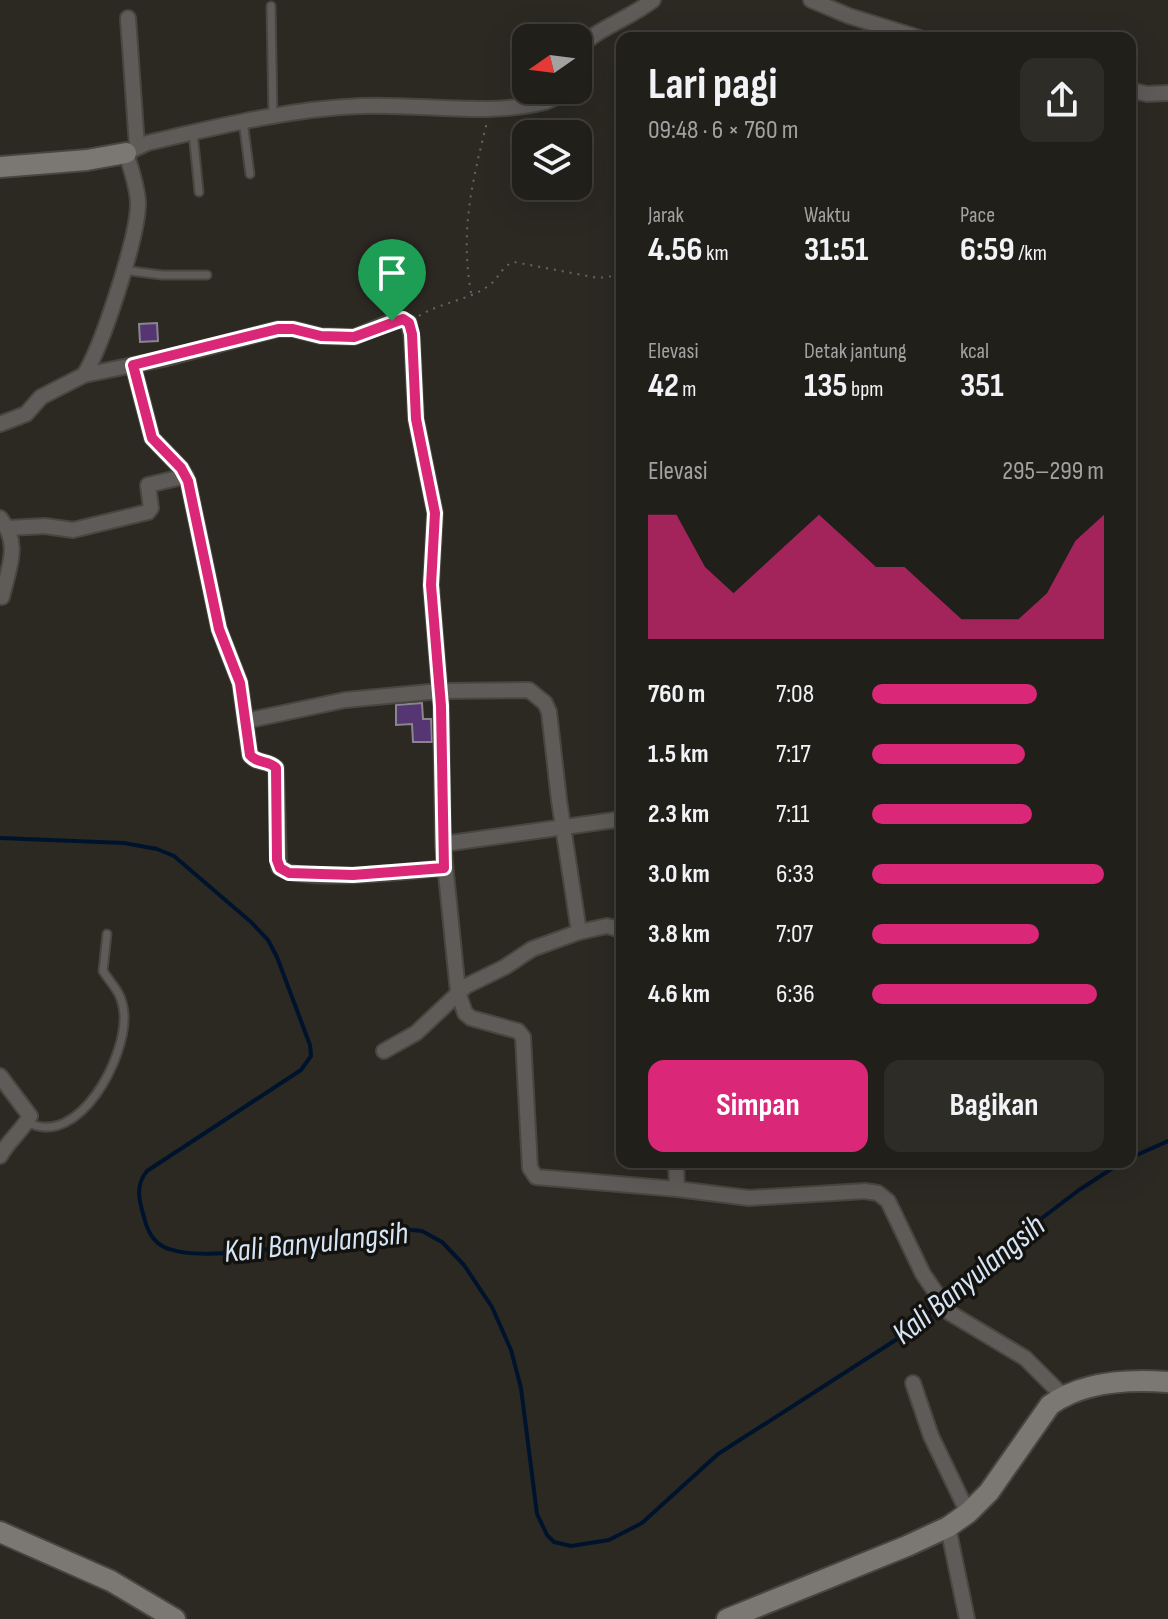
<!DOCTYPE html>
<html lang="id">
<head>
<meta charset="utf-8">
<style>
  body { margin:0; font-family:"Sofia Sans Condensed",sans-serif; background:#2d2c27; color:#f1f3f6; height:100vh; display:flex; flex-direction:column; font-size:30px; white-space:nowrap }
  * { box-sizing:border-box; margin:0 }
  p { font-size:26px; color:#a2a2a2 }
  .icon { flex:none; width:44px; height:44px; fill:none; stroke:currentColor; stroke-width:2; stroke-linecap:round; stroke-linejoin:round }
  .map { position:relative; flex:1; overflow:hidden }
  .drawer { position:absolute; left:616px; top:32px; width:520px; height:1136px; display:flex; flex-direction:column; background:#211f1a; border-radius:16px; box-shadow:0 8px 32px #0002,0 0 0 2px #3e3d39 }
  .drawer>* { flex:none }
  .needle { width:52px; rotate:256deg }
  .controls { position:absolute; left:512px; top:24px; display:grid; gap:16px }
  .controls a { display:grid; place-items:center; width:80px; height:80px; border-radius:16px; background:#211f1a; box-shadow:0 8px 32px #0002,0 0 0 2px #3e3d39; font-size:40px }
  .pin { position:absolute; display:grid; place-items:center; width:68px; height:68px; color:#fff; margin:-82px -34px; border-radius:50% 50% 50% 0; rotate:-45deg; box-shadow:0 0 8px #0007 }
  .pin .icon { rotate:45deg }
  .round { display:grid; place-items:center; flex:none; width:84px; height:84px; border-radius:16px; background:#2d2c27 }
  .head { display:flex; align-items:center; justify-content:space-between; height:136px; padding:0 32px }
  h1 { font-size:44px; font-weight:700; line-height:60px }
  .metrics { display:grid; grid-template-columns:repeat(3,1fr); gap:12px; height:136px; padding:8px 32px }
  .metrics div { display:grid; align-content:center }
  .metrics b { font-size:34px; font-weight:700 }
  .metrics small { font-size:22px; font-weight:400 }
  .metrics p { font-size:22px }
  .chart { height:224px; padding:16px 32px }
  .chart p { display:flex; justify-content:space-between }
  .chart svg { width:100%; height:144px; margin-top:8px; fill:#db2777; opacity:.7 }
  .button { display:flex; gap:16px; margin-top:auto; padding:16px 32px }
  .button a { flex:1; height:92px; border-radius:16px; background:#db2777; color:#fff; font-size:32px; font-weight:700; line-height:92px; text-align:center }
  .button a+a { background:#2d2c27; color:#f1f3f6 }
  ul { padding:0 32px; list-style:none; font-size:26px }
  li { display:grid; grid-template-columns:128px 96px 1fr; align-items:center; height:60px }
  li i { height:20px; border-radius:10px; background:#db2777 }
  .map>svg:first-child { display:block }
</style>
</head>
<body>
<div class="map">
<svg width="1168" height="1619" viewBox="0 0 1168 1619">
  <rect width="100%" height="100%" fill="#2c2923"/>
  <g fill="none" stroke-linecap="round" stroke-linejoin="round">
    <g stroke="#00132d" stroke-width="4">
      <path d="M0,838L124,843L157,849L174,856L251,922L268,940L277,957L310,1045L311,1056L301,1070L147,1171C135,1185 139,1201 144,1217C147,1230 152,1241 164,1247C208,1268 348,1234 401,1229L422,1231L442,1242L464,1265L492,1307L511,1350L521,1388L537,1514L547,1535L554,1542L571,1546L609,1540L642,1523L718,1454L905,1334L1013,1240L1079,1190L1122,1162"/>
      <polyline points="1130,1158 1168,1141"/>
    </g>
  </g>
  <g fill="#553673" stroke="#89868d" stroke-width="2">
    <polygon points="157,323 158,341 140,342 139,324"/>
    <polygon points="422,703 423,719 431,719 432,742 413,742 412,724 396,725 396,705"/>
  </g>
  <g fill="none" stroke-linecap="round" stroke-linejoin="round">
    <g stroke="#494640" stroke-width="11">
      <g id="lane">
        <polyline points="271,6 273,116"/>
        <polyline points="243,121 250,174"/>
        <polyline points="193,133 199,192"/>
        <polyline points="123,270 162,275 207,275"/>
        <path d="M27,1122C79,1150 127,1056 124,1014C122,992 114,988 103,971L107,934"/>
      </g>
    </g>
    <g stroke="#494640" stroke-width="18">
      <g id="street">
        <polyline points="811,0 849,16 920,38"/>
        <polyline points="128,18 137,146"/>
        <path d="M578,48C600,27 629,19 653,0"/>
        <polyline points="1130,90 1147,94 1168,93"/>
        <path d="M133,365L152,438L181,468L188,481L219,629L240,683L250,755C256,764 269,760 276,768L279,867C298,884 415,871 444,868"/>
        <path d="M84,375C102,347 139,234 138,202C137,185 131,169 126,153L147,143C217,127 287,109 360,106C421,103 483,117 545,102L552,99L558,90"/>
        <polyline points="0,424 26,414 41,397 84,375 163,359 278,329 293,329 321,336 354,337 398,319 409,323 412,339 416,419 435,513 431,585 441,706 443,844 458,992 465,1013 471,1018 518,1031 523,1037 530,1168 536,1177 677,1189"/>
        <path d="M0,518C21,544 9,566 2,597"/>
        <polyline points="8,528 45,526 73,530 148,512 151,508 148,485 186,476"/>
        <polyline points="245,721 345,700 440,691 529,690 545,703 549,712 559,800 579,932 607,926 622,930"/>
        <polyline points="443,844 622,819"/>
        <polyline points="384,1051 416,1033 466,986 505,967 532,949 579,932"/>
        <path d="M0,1076L30,1116C23,1130 8,1141 0,1156"/>
        <polyline points="676,1162 677,1189 749,1198 865,1191 878,1193 888,1201 923,1274 950,1313 1025,1358 1063,1396"/>
        <polyline points="913,1383 931,1436 968,1513"/>
        <polyline points="948,1527 967,1619"/>
      </g>
    </g>
    <g stroke="#494640" stroke-width="24">
      <g id="secondary">
        <polyline points="0,167 87,160 126,153"/>
        <polyline points="0,1532 111,1581 175,1619"/>
        <path d="M727,1619L907,1546L948,1527L968,1513L989,1492L1050,1405C1083,1381 1129,1379 1168,1382"/>
      </g>
    </g>
    <g stroke="#686560" stroke-width="2" stroke-dasharray="2 6" stroke-linecap="butt">
      <path d="M471,293C460,230 472,183 487,122"/>
      <path d="M419,316C441,302 471,300 491,284C500,276 502,266 514,262L598,278L622,275"/>
    </g>
    <use href="#lane" stroke="#5e5b59" stroke-width="7"/>
    <use href="#street" stroke="#5e5b59" stroke-width="14"/>
    <use href="#secondary" stroke="#7b7773" stroke-width="20"/>
  </g>
  <g fill="none" stroke-linecap="round" stroke-linejoin="round">
    <g stroke="#fff" stroke-width="16">
      <path id="route" d="M403,319L409,323L412,334L416,419L435,513L431,585L441,706L444,868L353,875L289,873L280,868L277,860L276,768C269,760 257,764 250,755L240,683L219,629L188,481L181,468L152,438L133,365L278,329H293L321,336L354,337Z"/>
    </g>
    <use href="#route" stroke="#db2777" stroke-width="10"/>
  </g>
  <g text-anchor="middle" dominant-baseline="central" stroke-width="7" stroke-linejoin="round" paint-order="stroke">
    <g font-size="32" font-style="italic" fill="#d6e5f5" stroke="#13120f">
      <text transform="translate(316 1243) rotate(-6)">Kali Banyulangsih</text>
      <text transform="translate(969 1280) rotate(-39)">Kali Banyulangsih</text>
    </g>
  </g>
</svg>
<div class="controls">
<a><svg class="needle" viewBox="-14 -14 28 28"><path d="M0-13l5 13h-10z" fill="#e53935"/><path d="M0 13l5-13h-10z" fill="#a2a2a2"/></svg></a>
<a><svg class="icon" aria-label="layers" viewBox="0 0 24 24"><path d="M12 4l9 5-9 5-9-5zM3 14l9 5 9-5"/></svg></a>
</div>
<div class="pin" style="left:392px;top:321px;background:#1e9e55"><svg class="icon" aria-label="arrive" viewBox="0 0 24 24"><path d="M6 21V4h12l-3 4 3 4H6"/></svg></div>
<section class="drawer">
<div class="head"><div><h1>Lari pagi</h1><p>09:48 · 6 × 760 m</p></div><a class="round"><svg class="icon" aria-label="share" viewBox="0 0 24 24"><path d="M12 15V3M7 8l5-5 5 5M5 13v7h14v-7"/></svg></a></div>
<div class="metrics">
<div><p>Jarak</p><b>4.56<small> km</small></b></div>
<div><p>Waktu</p><b>31:51</b></div>
<div><p>Pace</p><b>6:59<small> /km</small></b></div>
</div>
<div class="metrics">
<div><p>Elevasi</p><b>42<small> m</small></b></div>
<div><p>Detak jantung</p><b>135<small> bpm</small></b></div>
<div><p>kcal</p><b>351</b></div>
</div>
<div class="chart"><p><span>Elevasi</span>295–299 m</p>
<svg viewBox="0 0 160 44" preserveAspectRatio="none"><path d="M0 44V6L10 6L20 22L30 30L40 22L50 14L60 6L70 14L80 22L90 22L100 30L110 38L120 38L130 38L140 30L150 14L160 6V44z"/></svg>
</div>
<ul>
<li><b>760 m</b>7:08<i style="width:71%"></i></li>
<li><b>1.5 km</b>7:17<i style="width:66%"></i></li>
<li><b>2.3 km</b>7:11<i style="width:69%"></i></li>
<li><b>3.0 km</b>6:33<i style="width:100%"></i></li>
<li><b>3.8 km</b>7:07<i style="width:72%"></i></li>
<li><b>4.6 km</b>6:36<i style="width:97%"></i></li>
</ul>
<div class="button"><a>Simpan</a><a>Bagikan</a></div>
</section>
</div>
</body>
</html>
